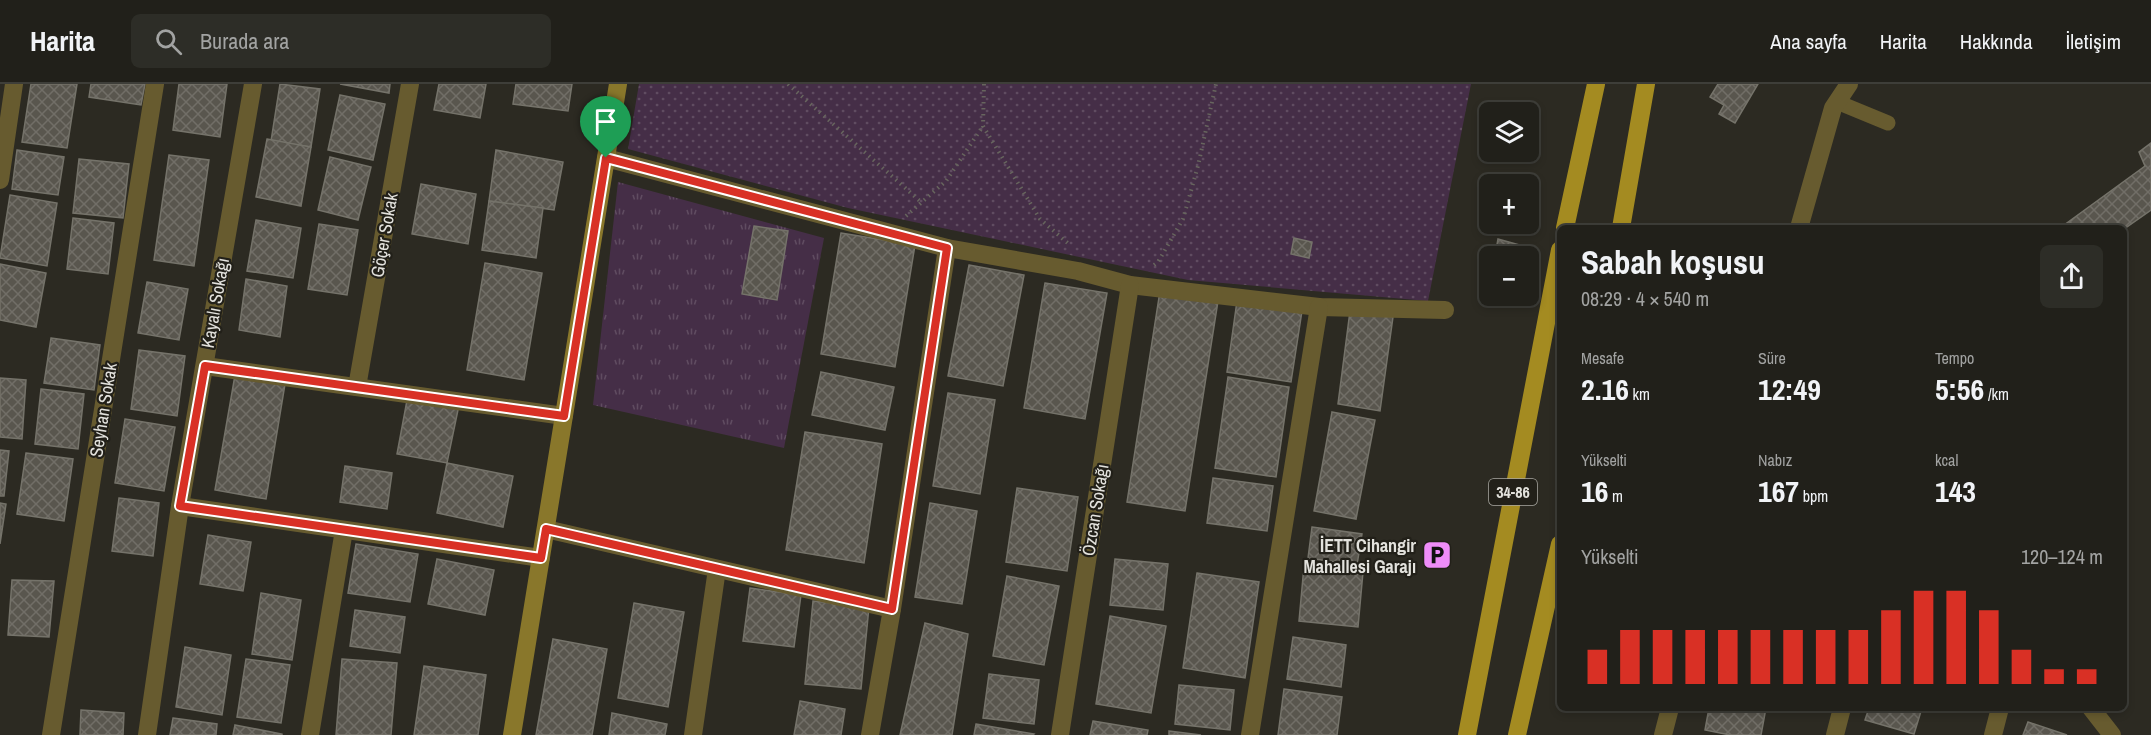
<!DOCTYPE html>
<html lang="tr">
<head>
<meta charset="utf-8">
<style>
  body { margin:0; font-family:"Archivo Narrow",sans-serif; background:#2d2d27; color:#f1f3f6; height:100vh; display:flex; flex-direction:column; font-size:22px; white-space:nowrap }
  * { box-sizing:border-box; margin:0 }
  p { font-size:20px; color:#a2a3a2 }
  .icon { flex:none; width:33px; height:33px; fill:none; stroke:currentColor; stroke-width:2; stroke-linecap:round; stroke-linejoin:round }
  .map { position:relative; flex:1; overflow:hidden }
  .sheet { position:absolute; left:1557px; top:141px; width:570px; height:486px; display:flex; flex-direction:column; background:#21201a; border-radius:9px; box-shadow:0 3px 9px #0003,0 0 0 2px #3e3e39 }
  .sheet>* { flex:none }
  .fabs { position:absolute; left:1479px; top:18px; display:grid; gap:12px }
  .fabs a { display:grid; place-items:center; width:60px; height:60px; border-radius:9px; background:#21201a; box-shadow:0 3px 9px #0003,0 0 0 2px #3e3e39; font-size:30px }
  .pin { position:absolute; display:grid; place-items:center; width:51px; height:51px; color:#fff; margin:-62px -26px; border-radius:50% 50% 50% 0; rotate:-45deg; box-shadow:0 0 6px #0007 }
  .pin .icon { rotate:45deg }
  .round { display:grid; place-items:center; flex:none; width:63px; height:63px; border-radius:9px; background:#2d2d27 }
  .summary { display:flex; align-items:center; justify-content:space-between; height:102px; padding:0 24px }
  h1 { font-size:33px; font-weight:800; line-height:45px }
  .metrics { display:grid; grid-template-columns:repeat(3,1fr); gap:9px; height:102px; padding:6px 24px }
  .metrics div { display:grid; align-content:center }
  .metrics b { font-size:30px; font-weight:800 }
  .metrics small { font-size:16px; font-weight:400 }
  .metrics p { font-size:16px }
  .chart { height:168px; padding:12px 24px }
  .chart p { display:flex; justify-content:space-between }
  .chart svg { width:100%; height:108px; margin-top:6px; stroke:#d93025; stroke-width:6 }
  header { display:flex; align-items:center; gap:36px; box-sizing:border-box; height:84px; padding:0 30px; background:#21201a; border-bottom:2px solid #3e3e39 }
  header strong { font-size:28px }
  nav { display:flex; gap:33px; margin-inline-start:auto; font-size:21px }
  .search { width:420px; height:54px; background:#2d2d27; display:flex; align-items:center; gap:15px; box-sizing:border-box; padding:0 21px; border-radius:9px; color:#a2a3a2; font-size:22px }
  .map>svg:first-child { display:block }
</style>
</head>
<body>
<header>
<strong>Harita</strong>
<div class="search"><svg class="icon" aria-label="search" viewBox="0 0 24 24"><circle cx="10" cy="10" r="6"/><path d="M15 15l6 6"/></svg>Burada ara</div>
<nav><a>Ana sayfa</a><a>Harita</a><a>Hakkında</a><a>İletişim</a></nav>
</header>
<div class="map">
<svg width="2151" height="651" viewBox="0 0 2151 651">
  <defs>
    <pattern id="grass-dots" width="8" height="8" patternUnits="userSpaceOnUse" patternTransform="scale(1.5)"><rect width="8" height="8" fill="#452e47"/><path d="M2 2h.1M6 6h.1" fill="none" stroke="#604c61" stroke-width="1.8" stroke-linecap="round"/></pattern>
    <pattern id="park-tufts" width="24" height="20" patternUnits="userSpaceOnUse" patternTransform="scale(1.5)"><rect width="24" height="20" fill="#452e47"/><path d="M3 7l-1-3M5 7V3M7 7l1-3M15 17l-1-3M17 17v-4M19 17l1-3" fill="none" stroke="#604c61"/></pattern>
    <pattern id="building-cross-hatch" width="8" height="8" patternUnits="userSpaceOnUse" patternTransform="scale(1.5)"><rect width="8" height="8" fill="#59564e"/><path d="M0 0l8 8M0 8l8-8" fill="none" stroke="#716e67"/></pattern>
  </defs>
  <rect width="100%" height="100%" fill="#2c2a22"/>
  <polygon fill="url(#grass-dots)" points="639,0 1471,0 1428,217 1188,196 848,124 628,65"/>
  <polygon fill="url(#park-tufts)" points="618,98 824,154 784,364 593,321"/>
  <g fill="url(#building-cross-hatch)" stroke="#75736a" stroke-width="1.5">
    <polygon points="31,0 77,0 67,64 22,58"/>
    <polygon points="91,0 145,0 141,21 89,13"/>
    <polygon points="179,0 227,0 220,53 173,46"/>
    <polygon points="280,0 320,5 311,63 271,57"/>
    <polygon points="340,0 390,0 389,9"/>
    <polygon points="439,0 486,0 480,34 434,26"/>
    <polygon points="516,0 572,0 568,27 513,20"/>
    <polygon points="1718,0 1758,0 1735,39 1719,30 1724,21 1710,13"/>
    <polygon points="340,11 385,20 373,76 328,66"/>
    <polygon points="267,55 311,63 301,122 256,113"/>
    <polygon points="2151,59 2151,126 2124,145 2060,144 2145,82 2139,68"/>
    <polygon points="17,66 64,73 58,111 12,105"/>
    <polygon points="496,66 563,78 554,126 489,117"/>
    <polygon points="169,71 209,76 194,182 154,176"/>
    <polygon points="330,73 371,83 358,136 318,126"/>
    <polygon points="79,75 129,80 123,134 73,129"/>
    <polygon points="421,100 476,110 468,160 412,150"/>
    <polygon points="10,111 57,119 47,182 0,174"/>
    <polygon points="489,117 543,124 536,174 482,166"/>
    <polygon points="73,134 114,139 108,190 67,185"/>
    <polygon points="256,136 301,144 293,194 247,187"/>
    <polygon points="319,140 358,146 347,211 308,205"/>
    <polygon points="754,142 788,147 777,216 742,210"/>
    <polygon points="841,149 915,161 895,283 821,270"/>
    <polygon points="1294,154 1312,158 1309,174 1291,170"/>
    <polygon points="1498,155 1530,164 1528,172 1495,172"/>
    <polygon points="485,179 542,189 524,296 467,286"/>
    <polygon points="0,180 46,189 36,243 0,236"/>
    <polygon points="969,181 1024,191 1003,302 948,292"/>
    <polygon points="246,195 287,202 280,253 239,246"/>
    <polygon points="1490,197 1490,212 1521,212 1519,222 1486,214"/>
    <polygon points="147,198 188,205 179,256 138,249"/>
    <polygon points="1045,199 1107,209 1085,335 1024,324"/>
    <polygon points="1160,207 1218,217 1185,427 1127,418"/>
    <polygon points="1237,217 1302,227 1291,298 1227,288"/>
    <polygon points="1350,227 1393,233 1380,327 1338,320"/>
    <polygon points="51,254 100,261 94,306 44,299"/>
    <polygon points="139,266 185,272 177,332 131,325"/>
    <polygon points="821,288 894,303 885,346 812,331"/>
    <polygon points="235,291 285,300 266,415 215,406"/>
    <polygon points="1228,293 1289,303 1276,393 1215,384"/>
    <polygon points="0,294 26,296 22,355 0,353"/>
    <polygon points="41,305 84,310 78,365 35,360"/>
    <polygon points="948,309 995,316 980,410 933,402"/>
    <polygon points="408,311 459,321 447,379 397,370"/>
    <polygon points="1332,328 1375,336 1356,435 1314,427"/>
    <polygon points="125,335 175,343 164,407 115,399"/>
    <polygon points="805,348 882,360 864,479 786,466"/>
    <polygon points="0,366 9,367 4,412 0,412"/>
    <polygon points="26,369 73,375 64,437 17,430"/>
    <polygon points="447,379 513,392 503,443 437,429"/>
    <polygon points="345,382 392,389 387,425 340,418"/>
    <polygon points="1213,394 1273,402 1267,447 1207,439"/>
    <polygon points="1017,404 1078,413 1067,487 1006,478"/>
    <polygon points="119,414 159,419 153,472 112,467"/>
    <polygon points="0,419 6,420 0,460"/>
    <polygon points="930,419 977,427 962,520 915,513"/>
    <polygon points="1312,443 1362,450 1357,481 1308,474"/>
    <polygon points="208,451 251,458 243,507 200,500"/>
    <polygon points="356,460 418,470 410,518 348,509"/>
    <polygon points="437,475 494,486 485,531 428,520"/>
    <polygon points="1115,475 1168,480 1163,526 1110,521"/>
    <polygon points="1304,482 1363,488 1358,543 1299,537"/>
    <polygon points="1197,489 1259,498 1245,594 1183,584"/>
    <polygon points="1007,492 1059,502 1044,581 993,572"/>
    <polygon points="12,496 54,497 49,553 8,551"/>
    <polygon points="750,504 801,511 794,563 743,557"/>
    <polygon points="261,509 301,516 292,576 252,570"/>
    <polygon points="813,517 869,523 861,605 805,600"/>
    <polygon points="634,519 684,528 668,623 618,614"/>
    <polygon points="355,526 405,533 400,569 350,562"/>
    <polygon points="1110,532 1166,542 1151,629 1096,620"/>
    <polygon points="925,539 968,550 952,651 900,651"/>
    <polygon points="1293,553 1346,561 1341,603 1287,595"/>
    <polygon points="553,555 607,565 592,651 536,651"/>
    <polygon points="185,563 231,571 222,631 176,623"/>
    <polygon points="246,575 290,581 281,639 237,633"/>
    <polygon points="342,575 397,579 391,651 336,651"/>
    <polygon points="424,582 486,591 478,651 414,651"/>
    <polygon points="989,590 1039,596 1034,640 983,634"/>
    <polygon points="1179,601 1234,606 1230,646 1175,640"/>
    <polygon points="1284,605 1342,613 1337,651 1278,651"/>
    <polygon points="800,617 845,625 841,651 794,651"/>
    <polygon points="1709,624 1766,624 1761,651 1730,651 1705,646"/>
    <polygon points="1869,624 1922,624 1914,650 1865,636"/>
    <polygon points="81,626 124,629 123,651 80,651"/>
    <polygon points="612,629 667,640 665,651 609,651"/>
    <polygon points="173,634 217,640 216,651 170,651"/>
    <polygon points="1093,637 1148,646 1147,651 1090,651"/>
    <polygon points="2028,638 2067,651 2023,651"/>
    <polygon points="976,640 1034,650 1033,651 974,651"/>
    <polygon points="235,641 282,650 282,651 233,651"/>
    <polygon points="1169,647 1201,651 1169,651"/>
  </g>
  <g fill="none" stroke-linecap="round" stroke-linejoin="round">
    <g stroke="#67655e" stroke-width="4" stroke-dasharray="1.5 4.5" stroke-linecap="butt">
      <polyline points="788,0 921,118"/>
      <polyline points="984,0 983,42 1040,135 1070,161"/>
      <polyline points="906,132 946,97 983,42"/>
      <polyline points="1154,181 1158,178 1183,135 1198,82 1216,0"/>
    </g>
    <polyline stroke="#675b2f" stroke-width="15" points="1837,18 1888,39"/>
    <g stroke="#675b2f" stroke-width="18">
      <polyline points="606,74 947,164 1078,187 1130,201 1319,223 1445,226"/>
      <polyline points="0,96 14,0"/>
      <polyline points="1799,144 1833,24 1849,0"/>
      <polyline points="205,282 564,332"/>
      <polyline points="357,303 410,0"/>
      <polyline points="180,422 541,474"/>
      <polyline points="546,445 892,525"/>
      <polyline points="2091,624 2112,651"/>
      <polyline points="51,651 155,0"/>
      <polyline points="147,651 180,422 253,0"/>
      <polyline points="310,651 344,446"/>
      <polyline points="693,651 717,485"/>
      <polyline points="870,651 892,525 947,164"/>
      <polyline points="1060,651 1130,201"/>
      <polyline points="1250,651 1319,223"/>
      <polyline points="1663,651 1670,624"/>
      <polyline points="1835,651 1842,624"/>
      <polyline points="1993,651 2000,624"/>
    </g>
    <polyline stroke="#89772b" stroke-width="18" points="512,651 618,0"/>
    <g stroke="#a48b21" stroke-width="18">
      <polyline points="1565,144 1596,0"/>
      <polyline points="1621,144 1646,0"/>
      <polyline points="1467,651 1560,166"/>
      <polyline points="1517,651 1560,460"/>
    </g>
  </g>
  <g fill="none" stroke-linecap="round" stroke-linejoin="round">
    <g stroke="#fff" stroke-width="12">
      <polygon id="route" points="606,74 947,164 892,525 546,445 541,474 180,422 205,282 564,332"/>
    </g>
    <use href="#route" stroke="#d93025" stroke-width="8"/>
  </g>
  <defs>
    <g id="parking-square" transform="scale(1.5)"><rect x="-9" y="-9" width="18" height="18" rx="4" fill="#ee8cf8" stroke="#222019"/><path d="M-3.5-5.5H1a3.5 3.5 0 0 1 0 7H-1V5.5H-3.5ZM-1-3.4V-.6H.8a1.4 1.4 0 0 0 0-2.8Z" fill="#111"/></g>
  </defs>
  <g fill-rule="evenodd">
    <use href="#parking-square" x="1437" y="471"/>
  </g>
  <g text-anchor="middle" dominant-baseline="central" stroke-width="4.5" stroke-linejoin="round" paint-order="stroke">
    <rect fill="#222019" stroke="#a9a8a2" stroke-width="1.5" x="1489" y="395" width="48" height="26" rx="4.5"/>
    <g font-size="16" font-weight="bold" fill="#e3e2dd">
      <text x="1513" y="408">34-86</text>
    </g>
    <g font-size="18" fill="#e3e2dd" stroke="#222019">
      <text transform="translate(384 151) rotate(-80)">Göçer Sokak</text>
      <text transform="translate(215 219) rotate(-80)">Kayalı Sokağı</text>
      <text transform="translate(103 326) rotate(-81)">Seyhan Sokak</text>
      <text transform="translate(1095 426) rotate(-81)">Özcan Sokağı</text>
    </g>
    <g font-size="18" font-weight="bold" fill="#e3e2dd" stroke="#222019" text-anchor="end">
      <text x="1416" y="461">İETT Cihangir<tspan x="1416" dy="21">Mahallesi Garajı</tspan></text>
    </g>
  </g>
</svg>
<div class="fabs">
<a><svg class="icon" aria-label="layers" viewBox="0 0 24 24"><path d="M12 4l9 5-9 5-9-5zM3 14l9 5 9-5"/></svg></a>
<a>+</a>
<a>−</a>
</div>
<div class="pin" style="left:606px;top:74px;background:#1e9e55"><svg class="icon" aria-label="arrive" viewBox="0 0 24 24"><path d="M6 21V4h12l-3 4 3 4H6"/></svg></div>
<section class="sheet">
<div class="summary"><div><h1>Sabah koşusu</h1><p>08:29 · 4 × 540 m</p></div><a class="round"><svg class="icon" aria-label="share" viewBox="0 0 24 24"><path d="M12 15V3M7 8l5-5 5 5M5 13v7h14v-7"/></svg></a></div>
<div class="metrics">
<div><p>Mesafe</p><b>2.16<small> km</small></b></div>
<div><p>Süre</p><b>12:49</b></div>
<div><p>Tempo</p><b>5:56<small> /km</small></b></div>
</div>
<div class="metrics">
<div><p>Yükselti</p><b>16<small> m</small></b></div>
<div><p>Nabız</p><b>167<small> bpm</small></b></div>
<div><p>kcal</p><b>143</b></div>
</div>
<div class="chart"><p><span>Yükselti</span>120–124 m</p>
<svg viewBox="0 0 160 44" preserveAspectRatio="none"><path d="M5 44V30M15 44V22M25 44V22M35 44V22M45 44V22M55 44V22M65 44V22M75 44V22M85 44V22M95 44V14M105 44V6M115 44V6M125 44V14M135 44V30M145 44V38M155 44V38"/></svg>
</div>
</section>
</div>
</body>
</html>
